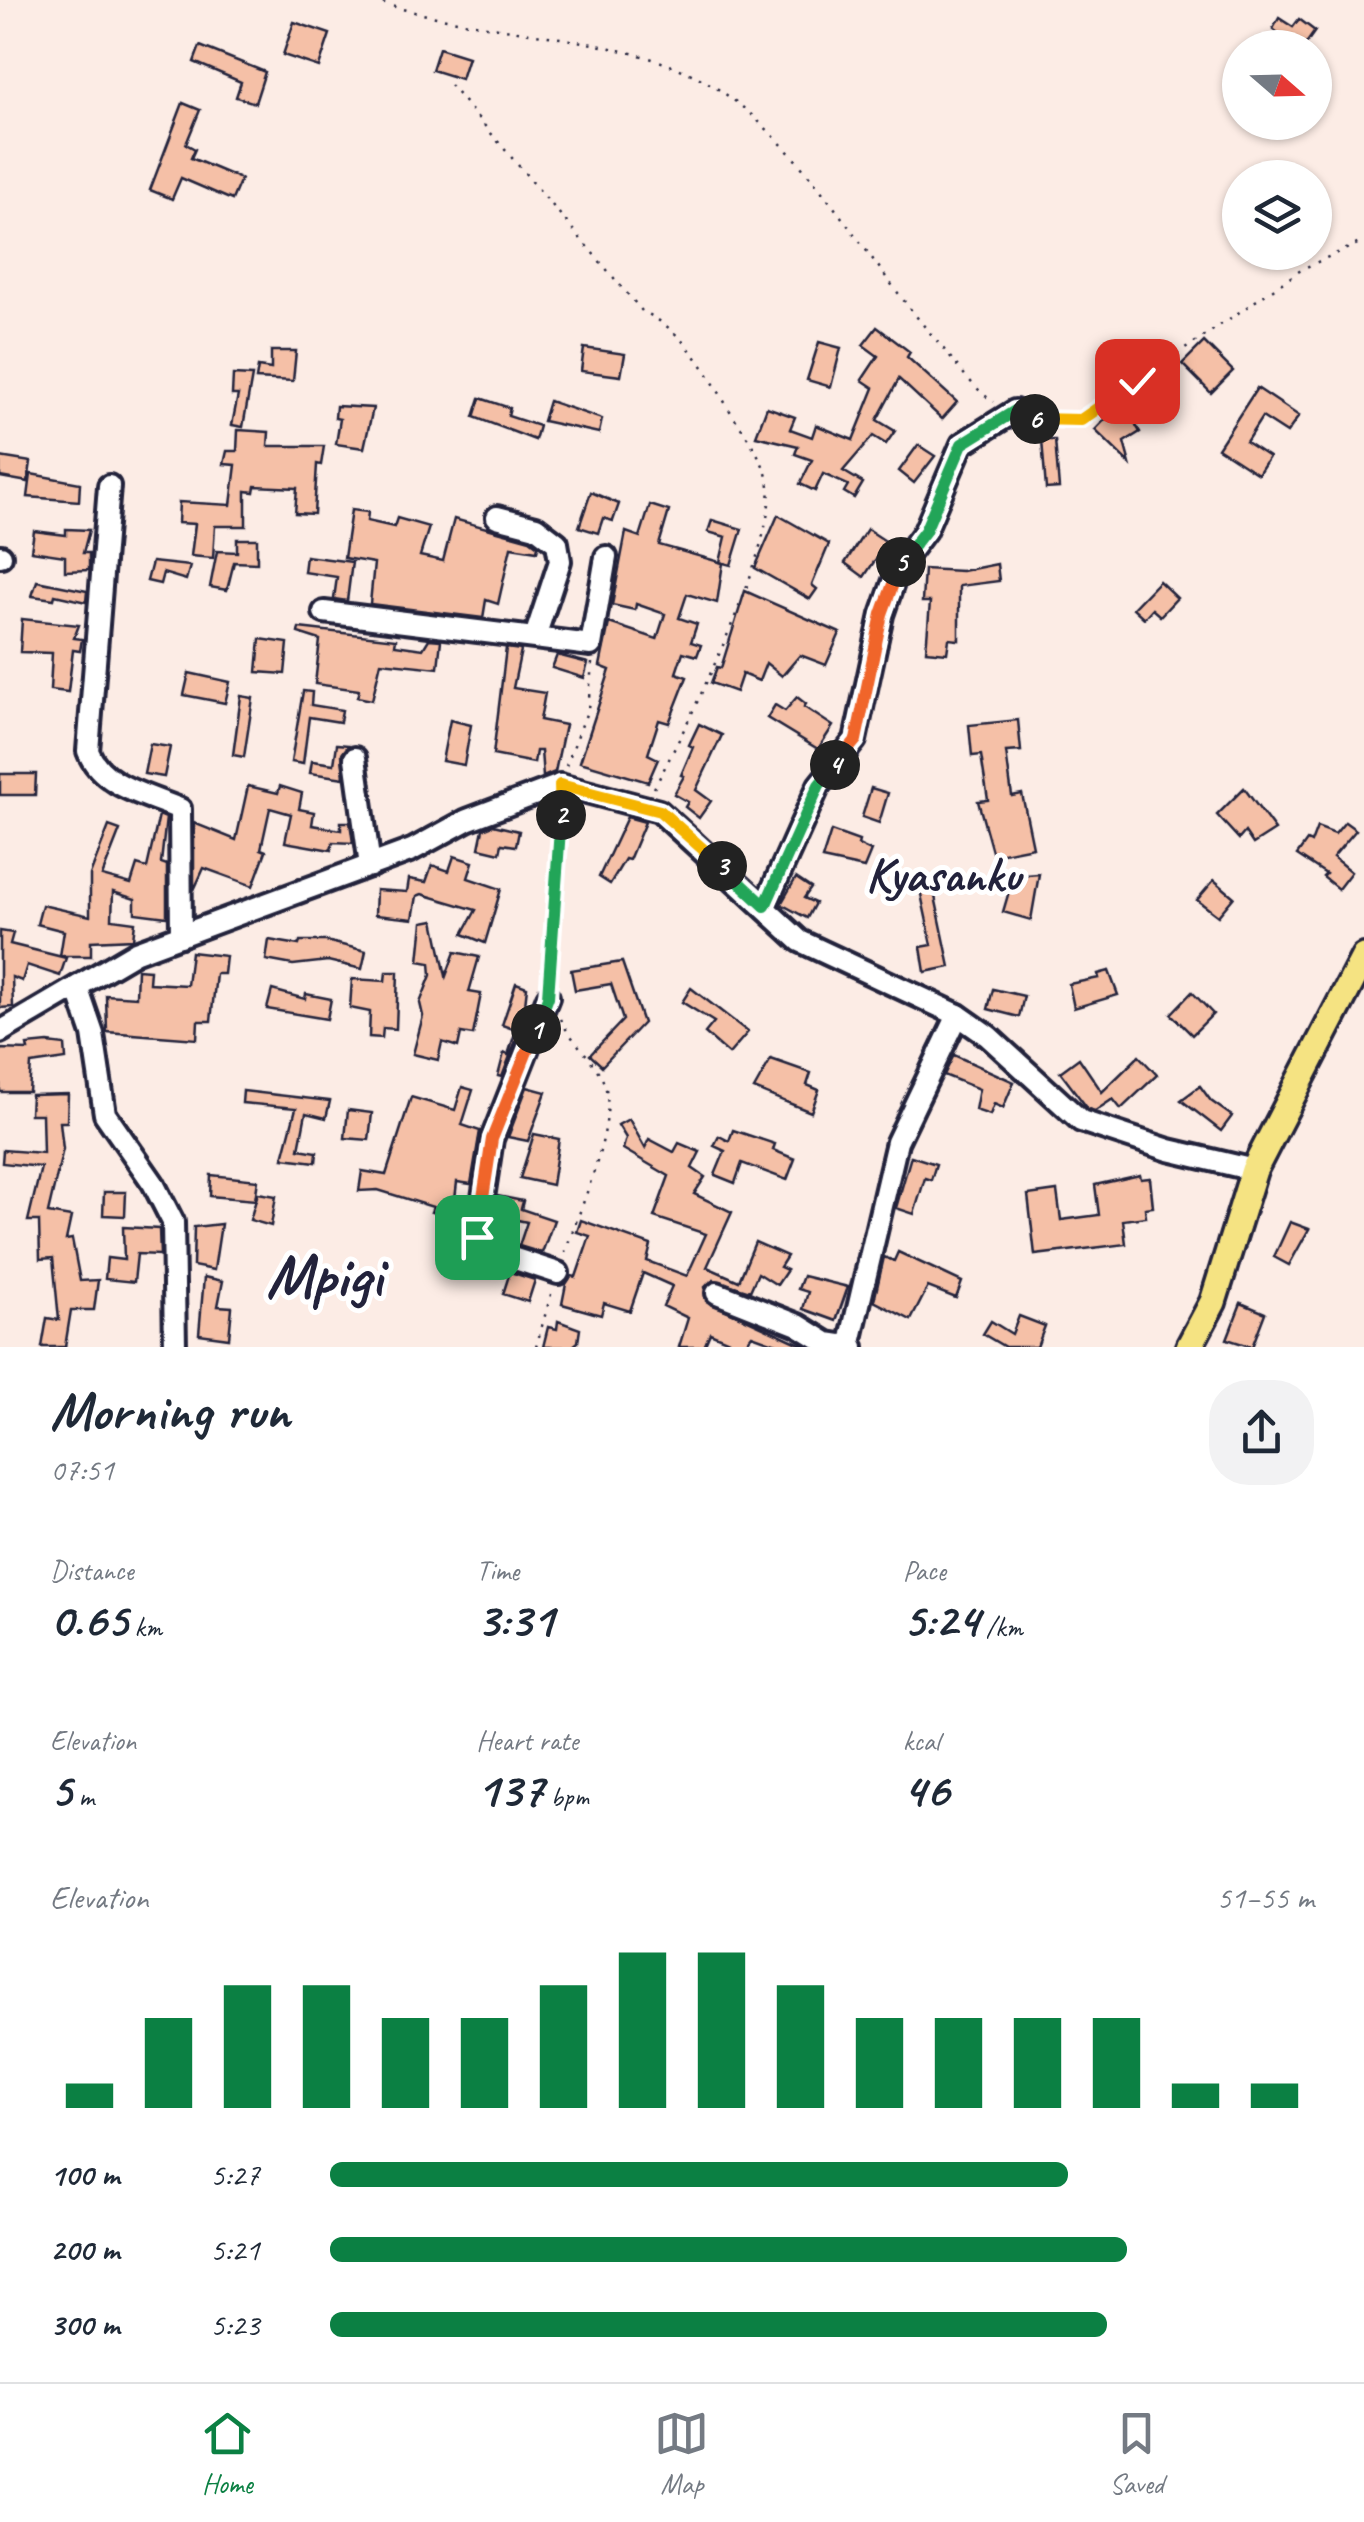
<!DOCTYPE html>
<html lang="en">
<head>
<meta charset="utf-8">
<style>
  body { margin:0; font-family:Caveat,sans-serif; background:#f2f2f3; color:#1f2937; height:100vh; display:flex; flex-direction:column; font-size:38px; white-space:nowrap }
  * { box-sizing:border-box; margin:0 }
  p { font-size:32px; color:#747a83 }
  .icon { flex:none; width:55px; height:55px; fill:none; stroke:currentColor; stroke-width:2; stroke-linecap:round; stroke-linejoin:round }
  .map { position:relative; height:1347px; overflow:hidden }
  .details { display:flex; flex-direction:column; background:#fff; flex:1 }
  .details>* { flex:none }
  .needle { width:65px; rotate:110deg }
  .buttons { position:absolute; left:1222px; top:30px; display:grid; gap:20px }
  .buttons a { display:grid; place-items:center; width:110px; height:110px; border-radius:50%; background:#fff; box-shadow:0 2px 8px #0004; font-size:50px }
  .pin { position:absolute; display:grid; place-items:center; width:85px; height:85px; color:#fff; margin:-42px; border-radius:20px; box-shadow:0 5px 15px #0006 }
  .km { position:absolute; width:50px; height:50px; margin:-25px; border-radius:50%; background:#222; color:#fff; font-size:28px; line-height:50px; text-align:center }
  .round { display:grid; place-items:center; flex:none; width:105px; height:105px; border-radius:40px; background:#f2f2f3 }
  .overview { display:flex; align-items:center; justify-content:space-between; height:170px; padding:0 50px }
  h1 { font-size:55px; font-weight:600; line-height:75px }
  .figures { display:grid; grid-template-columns:repeat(3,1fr); gap:15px; height:170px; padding:10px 50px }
  .figures div { display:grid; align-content:center }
  .figures b { font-size:50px; font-weight:600 }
  .figures small { font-size:28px; font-weight:400 }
  .figures p { font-size:28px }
  .chart { height:280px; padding:20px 50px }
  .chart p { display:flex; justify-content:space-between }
  .chart svg { width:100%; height:180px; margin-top:10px; stroke:#0b8043; stroke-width:6 }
  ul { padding:0 50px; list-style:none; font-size:32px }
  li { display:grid; grid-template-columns:160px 120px 1fr; align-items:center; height:75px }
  li i { height:25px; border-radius:12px; background:#0b8043 }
  .tab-bar { display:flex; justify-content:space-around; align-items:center; height:140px; border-top:2px solid #e0e1e3; background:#fff; font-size:28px; color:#747a83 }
  .tab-bar a { display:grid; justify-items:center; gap:5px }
  .tab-bar .current { color:#0b8043 }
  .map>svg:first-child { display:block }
</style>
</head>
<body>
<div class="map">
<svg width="1364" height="1347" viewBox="0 0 1364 1347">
  <rect width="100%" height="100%" fill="#fcece5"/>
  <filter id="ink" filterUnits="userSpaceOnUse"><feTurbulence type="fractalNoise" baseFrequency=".01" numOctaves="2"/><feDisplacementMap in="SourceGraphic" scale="20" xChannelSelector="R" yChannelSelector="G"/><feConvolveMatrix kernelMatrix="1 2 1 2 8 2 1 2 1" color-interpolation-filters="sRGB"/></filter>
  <g filter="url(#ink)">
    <g fill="#f5c0a7" stroke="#22223b" stroke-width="2.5">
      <polygon points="1279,18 1293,27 1299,19 1315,31 1303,48 1296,48 1273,29"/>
      <polygon points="294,22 330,34 319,67 283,55"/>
      <polygon points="200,46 265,72 255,103 236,97 241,82 194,62"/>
      <polygon points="439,48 468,57 461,79 432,70"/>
      <polygon points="183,103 200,110 186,144 195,149 191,158 241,179 232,200 181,178 172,199 150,190"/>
      <polygon points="877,327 910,352 907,357 957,402 942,419 899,379 877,420 895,431 886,444 873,436 843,471 863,483 854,498 844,492 848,485 823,474 815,491 800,484 812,460 795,454 798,446 756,436 767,407 795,417 790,429 812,437 816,425 853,440 874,388 862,380 878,356 863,345"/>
      <polygon points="819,342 841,348 831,387 807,380"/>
      <polygon points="1204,342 1233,371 1211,393 1182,364"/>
      <polygon points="584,348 625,354 621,376 581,371"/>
      <polygon points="271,351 296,351 293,381 256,379 258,367 271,369"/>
      <polygon points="233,375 252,376 243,427 232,425 238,395 232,395"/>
      <polygon points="1257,388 1299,416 1287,433 1262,417 1246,442 1269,457 1258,474 1218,448"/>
      <polygon points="480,398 510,408 508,416 539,426 535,440 474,417"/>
      <polygon points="549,401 602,419 599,433 543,421"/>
      <polygon points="1121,403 1137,419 1134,422 1140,432 1124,442 1130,464 1095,430"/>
      <polygon points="336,406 373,408 364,448 336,444 340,419 335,418"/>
      <polygon points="238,430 269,432 268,446 324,446 321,465 317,464 314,514 295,513 297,488 255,486 254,492 246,491 246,526 215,526 213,558 191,556 195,524 178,523 179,502 231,505 236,465 224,464 227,451 237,451"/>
      <polygon points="1042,440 1055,440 1059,488 1046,489"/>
      <polygon points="918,445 935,456 914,483 899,471"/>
      <polygon points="0,457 31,462 28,482 0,477"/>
      <polygon points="31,474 80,483 79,501 28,497"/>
      <polygon points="591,492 619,504 613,521 603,518 598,533 579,527"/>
      <polygon points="650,505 669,511 659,545 723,563 717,603 687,594 679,618 697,624 691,642 701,645 697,656 683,652 676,673 687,677 669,723 659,720 648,754 658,759 648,782 580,762 610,670 600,666 609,623 657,639 665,614 636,604 635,610 612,605 626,532 640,537"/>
      <polygon points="351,510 368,512 367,521 394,527 397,518 429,527 420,556 443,561 454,519 530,540 538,546 537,551 511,547 498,604 486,600 483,618 370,604 374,563 344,558"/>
      <polygon points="778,515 829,544 812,585 817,589 810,599 755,568"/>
      <polygon points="712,520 742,529 731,565 720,562 726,537 708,532"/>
      <polygon points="66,529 89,530 83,553 89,553 89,570 65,571 65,556 31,551 34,531 66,535"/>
      <polygon points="867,529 887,542 864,577 845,563"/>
      <polygon points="237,539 257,539 257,563 234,562 227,590 210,587 217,551 237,552"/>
      <polygon points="306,556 352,562 347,601 334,599 337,577 304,572"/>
      <polygon points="152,562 190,566 186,580 163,573 160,584 147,581"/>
      <polygon points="997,564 999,581 959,586 959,640 949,639 947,653 926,651 930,602 922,602 924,569 962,571"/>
      <polygon points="37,581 87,591 86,602 55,595 54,599 32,596"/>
      <polygon points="1159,581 1177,598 1160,616 1152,609 1144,618 1133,608"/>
      <polygon points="745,591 840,633 826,665 800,655 782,676 766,663 759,681 742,674 736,692 711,683 717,667 721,668"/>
      <polygon points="22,619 79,625 74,638 82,639 80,651 73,650 68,692 50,690 52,653 20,652"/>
      <polygon points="299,628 396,639 395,645 423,649 429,639 441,640 438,668 381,662 372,700 357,697 359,690 315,684 320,640 298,633"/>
      <polygon points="260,639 288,643 285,674 257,672"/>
      <polygon points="506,648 521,650 513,688 545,693 540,720 565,725 555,772 543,777 541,751 536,751 534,763 493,755"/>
      <polygon points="557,655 588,663 584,678 552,668"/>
      <polygon points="189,673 230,682 225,703 184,695"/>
      <polygon points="303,691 312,692 311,705 342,710 340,722 309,717 303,764 291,762"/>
      <polygon points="241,696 253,698 244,757 233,755"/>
      <polygon points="797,697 806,704 804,707 833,726 818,749 767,718 775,705 785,711"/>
      <polygon points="450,720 471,725 464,765 442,761"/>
      <polygon points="1018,720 1021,751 1006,752 1012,796 1022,794 1033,847 993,855 978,801 988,800 981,755 972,756 969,725"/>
      <polygon points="699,724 722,735 696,790 711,801 699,818 685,807 688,802 674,794 684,776 681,775 693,747 689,745"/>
      <polygon points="150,744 170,747 164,777 144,774"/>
      <polygon points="337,744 349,745 342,754 344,778 310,773 312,761 334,764"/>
      <polygon points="0,774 36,774 35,795 0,795"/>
      <polygon points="248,786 278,793 280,786 302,793 299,809 314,812 312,825 341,830 341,822 350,822 353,843 333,842 331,850 285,842 291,814 270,808 261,849 266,851 253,886 204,868 194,890 194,823 236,840"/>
      <polygon points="871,788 888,793 879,823 862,817"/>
      <polygon points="1244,788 1275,830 1253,844 1245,832 1239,839 1217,815"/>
      <polygon points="159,815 166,818 161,863 167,865 167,917 135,913 135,899 113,892 112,919 135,922 133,939 91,941 91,956 60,956 64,931 37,924 42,905 90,916 90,875 109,826 120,830 102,876 131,884 137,865 147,868"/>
      <polygon points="627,817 645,822 629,860 625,859 610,884 599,877"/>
      <polygon points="1345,822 1356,830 1333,857 1351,872 1338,889 1323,877 1326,874 1297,855 1307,841 1311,843 1317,827 1335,834"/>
      <polygon points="493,825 519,831 516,846 502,844 500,853 479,848 483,829"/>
      <polygon points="831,831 859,841 858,845 871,851 864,868 822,859"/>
      <polygon points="454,856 473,862 468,878 501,889 485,943 463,934 476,910 422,894 417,896 413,919 375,915 376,890 407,892 409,879 426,882 432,865 449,871"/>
      <polygon points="1039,874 1031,920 1003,912 1010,888 1018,890 1016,876"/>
      <polygon points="796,878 811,888 804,898 815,903 807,918 781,904"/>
      <polygon points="1214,880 1234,897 1218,916 1197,900"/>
      <polygon points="932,882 950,967 925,972 921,947 932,945 919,885"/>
      <polygon points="434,920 446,976 455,952 479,957 469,992 481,994 473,1035 461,1033 458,1047 442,1042 438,1060 413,1054 423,1016 420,1003 431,975 430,963 419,961 423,922"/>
      <polygon points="0,931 13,933 10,944 66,958 60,976 27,965 22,981 12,977 13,1007 0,1008"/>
      <polygon points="269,940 299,945 300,941 326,941 366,951 362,969 328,961 293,965 266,960"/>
      <polygon points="191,952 226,956 224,974 216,974 211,1021 198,1021 197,1039 107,1032 106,995 136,997 137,969 150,970 149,983 187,985"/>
      <polygon points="622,962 643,1023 602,1066 590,1055 623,1020 611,984 575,990 571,970"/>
      <polygon points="1109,971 1118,995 1074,1008 1069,984 1099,978 1098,974"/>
      <polygon points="386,972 398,972 396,1029 383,1028 382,1038 369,1037 370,1012 350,1008 352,979 385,981"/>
      <polygon points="516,983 527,987 523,1022 502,1077 498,1076 504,1053 508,1055 516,1030 502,1025"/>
      <polygon points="691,988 748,1032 729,1054 705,1033 714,1022 682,1002"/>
      <polygon points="993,989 1024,996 1019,1017 988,1009"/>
      <polygon points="272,990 305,999 306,994 331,999 327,1019 267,1009"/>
      <polygon points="1192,992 1213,1014 1192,1035 1171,1014"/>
      <polygon points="48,1043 65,1045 66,1059 31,1064 29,1092 0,1092 0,1049 28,1050 27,1045"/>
      <polygon points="954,1055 1014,1082 1003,1108 994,1104 990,1115 975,1110 979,1089 944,1075"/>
      <polygon points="1139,1056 1157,1075 1121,1109 1113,1099 1095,1111 1088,1109 1060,1072 1079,1058 1102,1092"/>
      <polygon points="771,1059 811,1073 807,1085 819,1090 811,1112 754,1089"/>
      <polygon points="1200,1086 1211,1101 1232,1116 1221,1131 1181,1100"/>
      <polygon points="462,1087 473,1090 462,1125 480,1131 471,1184 457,1182 454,1208 467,1212 461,1236 441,1229 446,1216 431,1212 433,1207 378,1190 359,1191 362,1171 386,1175 411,1097 455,1110"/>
      <polygon points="527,1087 546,1092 528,1141 508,1137"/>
      <polygon points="243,1091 330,1101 326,1118 306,1113 299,1149 317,1152 316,1162 283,1158 296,1108 242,1103"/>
      <polygon points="68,1094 67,1122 60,1122 63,1149 48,1213 71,1217 66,1240 72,1239 80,1281 98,1280 94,1310 71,1310 65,1347 42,1347 47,1318 59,1320 53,1258 40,1259 39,1221 28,1221 41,1167 2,1163 3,1150 43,1153 42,1114 30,1114 31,1095"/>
      <polygon points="348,1110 372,1113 369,1140 345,1138"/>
      <polygon points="629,1119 645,1148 649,1139 674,1152 679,1143 700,1152 692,1168 705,1177 694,1194 732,1212 707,1267 739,1281 755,1242 787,1256 780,1267 787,1270 777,1285 758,1273 750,1291 714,1280 705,1287 706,1301 807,1347 785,1347 752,1335 743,1347 710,1333 704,1347 679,1347 688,1318 663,1306 672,1286 643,1273 630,1311 604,1303 601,1315 562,1304 566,1284 571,1276 576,1277 590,1236 577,1232 581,1220 651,1245 647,1261 687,1276 706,1234 654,1217 669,1176 623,1149 626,1138 618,1125"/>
      <polygon points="733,1130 775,1144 773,1150 795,1159 787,1180 742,1163 735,1183 715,1175 725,1151 714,1146 719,1136 729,1141"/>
      <polygon points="534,1134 559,1139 552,1185 520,1178"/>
      <polygon points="911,1156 936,1164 931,1180 925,1178 914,1214 896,1208"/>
      <polygon points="211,1175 258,1180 255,1200 210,1196"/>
      <polygon points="1140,1175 1141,1179 1150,1178 1153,1207 1145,1208 1146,1217 1123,1220 1126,1244 1035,1255 1028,1195 1057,1191 1061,1220 1099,1215 1095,1185"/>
      <polygon points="104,1192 126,1192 125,1216 103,1215"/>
      <polygon points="258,1193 276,1196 271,1226 250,1220"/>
      <polygon points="497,1196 523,1201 521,1209 554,1220 542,1253 519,1246 527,1222 494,1215"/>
      <polygon points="1290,1222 1309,1229 1289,1265 1274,1257"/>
      <polygon points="221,1224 214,1270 193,1266 194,1227"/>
      <polygon points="123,1227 159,1229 160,1255 137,1254 134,1282 105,1279 107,1258 124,1260"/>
      <polygon points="898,1252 962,1282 956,1298 928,1287 911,1320 874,1301 884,1257 894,1261"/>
      <polygon points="510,1272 535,1280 528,1302 503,1294"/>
      <polygon points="803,1276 848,1287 836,1321 803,1309 808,1292 798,1289"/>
      <polygon points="204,1277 223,1281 218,1306 232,1307 229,1338 199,1334"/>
      <polygon points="1241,1303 1265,1313 1252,1347 1227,1339"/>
      <polygon points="1019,1316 1045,1326 1037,1347 1005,1347 983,1334 991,1321 1012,1334"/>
      <polygon points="558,1321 580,1329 578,1342 572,1347 543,1347 548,1327 557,1329"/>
    </g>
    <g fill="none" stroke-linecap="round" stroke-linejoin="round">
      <g stroke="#22223b" stroke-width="28">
        <g id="minor">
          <path d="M109,486L88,751C101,786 147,795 180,809L181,936"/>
          <polyline points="497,517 536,527 557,543 560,561 535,637"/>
          <polyline points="0,556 1,556"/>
          <polyline points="324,612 591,645 606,557"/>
          <polyline points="355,758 370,866"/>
          <polyline points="765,906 819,785 855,740 882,615 899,566 925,531 962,444 1015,411"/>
          <polyline points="77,987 93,1034 105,1114 153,1183 173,1222 175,1347"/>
          <polyline points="548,997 492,1139 477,1237 482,1248 558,1273"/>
          <polyline points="0,1032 136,952 412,850 467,820 560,785 659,811 800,941 958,1015 988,1036 1081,1121 1169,1150 1254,1170"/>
          <polyline points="717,1293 798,1325 827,1343 853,1347"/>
          <polyline points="849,1347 897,1142 958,1015"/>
        </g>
      </g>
      <g stroke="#22223b" stroke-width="32">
        <polyline id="major" points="1189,1347 1213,1302 1254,1170 1364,957"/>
      </g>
      <g stroke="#22223b" stroke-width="2.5" stroke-dasharray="2.5 8" stroke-linecap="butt">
        <path d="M373,0C474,36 634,32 718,89C805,147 868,263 937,341C954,361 973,389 994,402"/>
        <path d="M450,85L642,311C680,329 702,363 723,399C737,425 765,456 769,486C777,547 684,732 653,790"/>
        <polyline points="1029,416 1081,420 1304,268 1364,241"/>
        <polyline points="566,766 588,709 592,663"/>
        <polyline points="549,979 560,803"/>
        <path d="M560,1019C572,1042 595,1060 604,1083C620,1121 577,1216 564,1255"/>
        <polyline points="536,1347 552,1291"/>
      </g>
      <use href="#minor" stroke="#fff" stroke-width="20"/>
      <use href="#major" stroke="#f5e382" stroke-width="25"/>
    </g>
  </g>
  <g fill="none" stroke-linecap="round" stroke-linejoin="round" filter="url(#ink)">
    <g stroke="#fff" stroke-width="20">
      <polyline id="split-1" points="477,1237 492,1139 536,1029"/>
    </g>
    <g stroke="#fff" stroke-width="20">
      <polyline id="split-2" points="536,1029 548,997 561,815"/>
    </g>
    <g stroke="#fff" stroke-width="20">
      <polyline id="split-3" points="561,815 560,785 660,811 722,866"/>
    </g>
    <g stroke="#fff" stroke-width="20">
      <polyline id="split-4" points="722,866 765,906 819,785 835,765"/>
    </g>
    <g stroke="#fff" stroke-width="20">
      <polyline id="split-5" points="835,765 856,740 882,614 901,562"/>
    </g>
    <g stroke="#fff" stroke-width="20">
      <polyline id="split-6" points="901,562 925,531 962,444 1015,411 1035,419"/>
    </g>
    <g stroke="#fff" stroke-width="20">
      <polyline id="split-7" points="1035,419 1081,420 1137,381"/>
    </g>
    <use href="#split-1" stroke="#f0652b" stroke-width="12"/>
    <use href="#split-2" stroke="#22a559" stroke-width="12"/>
    <use href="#split-3" stroke="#f5b400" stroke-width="12"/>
    <use href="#split-4" stroke="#22a559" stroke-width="12"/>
    <use href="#split-5" stroke="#f0652b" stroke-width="12"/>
    <use href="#split-6" stroke="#22a559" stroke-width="12"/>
    <use href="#split-7" stroke="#f5b400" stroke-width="12"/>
  </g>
  <g text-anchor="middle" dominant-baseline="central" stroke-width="10" stroke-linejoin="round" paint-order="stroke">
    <g font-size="48" font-weight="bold" fill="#22223b" stroke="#fff">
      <text x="943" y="875">Kyasanku</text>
    </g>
    <g font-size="62" font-weight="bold" fill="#22223b" stroke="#fff">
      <text x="324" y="1275">Mpigi</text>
    </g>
  </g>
</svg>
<div class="buttons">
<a><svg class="needle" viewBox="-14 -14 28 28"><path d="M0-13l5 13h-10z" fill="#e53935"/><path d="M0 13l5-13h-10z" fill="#747a83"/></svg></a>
<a><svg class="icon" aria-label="layers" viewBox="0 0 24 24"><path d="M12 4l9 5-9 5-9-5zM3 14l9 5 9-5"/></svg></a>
</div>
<div class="pin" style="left:477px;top:1237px;background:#1e9e55"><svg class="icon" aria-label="arrive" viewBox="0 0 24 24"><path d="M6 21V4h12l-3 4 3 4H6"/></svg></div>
<div class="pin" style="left:1137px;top:381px;background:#d93025"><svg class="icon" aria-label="check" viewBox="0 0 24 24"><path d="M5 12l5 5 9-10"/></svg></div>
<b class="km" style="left:536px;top:1029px">1</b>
<b class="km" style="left:561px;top:815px">2</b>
<b class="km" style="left:722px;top:866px">3</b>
<b class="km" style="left:835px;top:765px">4</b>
<b class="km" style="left:901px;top:562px">5</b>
<b class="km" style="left:1035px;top:419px">6</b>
</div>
<section class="details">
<div class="overview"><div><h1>Morning run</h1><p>07:51</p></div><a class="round"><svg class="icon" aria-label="share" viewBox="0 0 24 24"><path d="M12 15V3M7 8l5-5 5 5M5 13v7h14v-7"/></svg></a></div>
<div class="figures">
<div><p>Distance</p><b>0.65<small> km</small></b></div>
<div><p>Time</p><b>3:31</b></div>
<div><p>Pace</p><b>5:24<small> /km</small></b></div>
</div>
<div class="figures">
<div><p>Elevation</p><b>5<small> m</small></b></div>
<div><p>Heart rate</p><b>137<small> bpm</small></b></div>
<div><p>kcal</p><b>46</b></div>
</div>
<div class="chart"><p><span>Elevation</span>51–55 m</p>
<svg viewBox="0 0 160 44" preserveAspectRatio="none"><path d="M5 44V38M15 44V22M25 44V14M35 44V14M45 44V22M55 44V22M65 44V14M75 44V6M85 44V6M95 44V14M105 44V22M115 44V22M125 44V22M135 44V22M145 44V38M155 44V38"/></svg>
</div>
<ul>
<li><b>100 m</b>5:27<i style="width:75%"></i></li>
<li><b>200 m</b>5:21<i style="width:81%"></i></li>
<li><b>300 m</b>5:23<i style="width:79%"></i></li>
</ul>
</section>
<nav class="tab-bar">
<a class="current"><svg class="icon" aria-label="home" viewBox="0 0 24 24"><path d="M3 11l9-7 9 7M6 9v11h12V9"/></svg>Home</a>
<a><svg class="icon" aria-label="map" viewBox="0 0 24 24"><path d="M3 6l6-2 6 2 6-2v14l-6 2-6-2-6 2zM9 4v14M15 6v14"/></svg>Map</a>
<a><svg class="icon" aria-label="saved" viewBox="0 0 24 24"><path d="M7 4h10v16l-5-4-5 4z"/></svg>Saved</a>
</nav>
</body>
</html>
